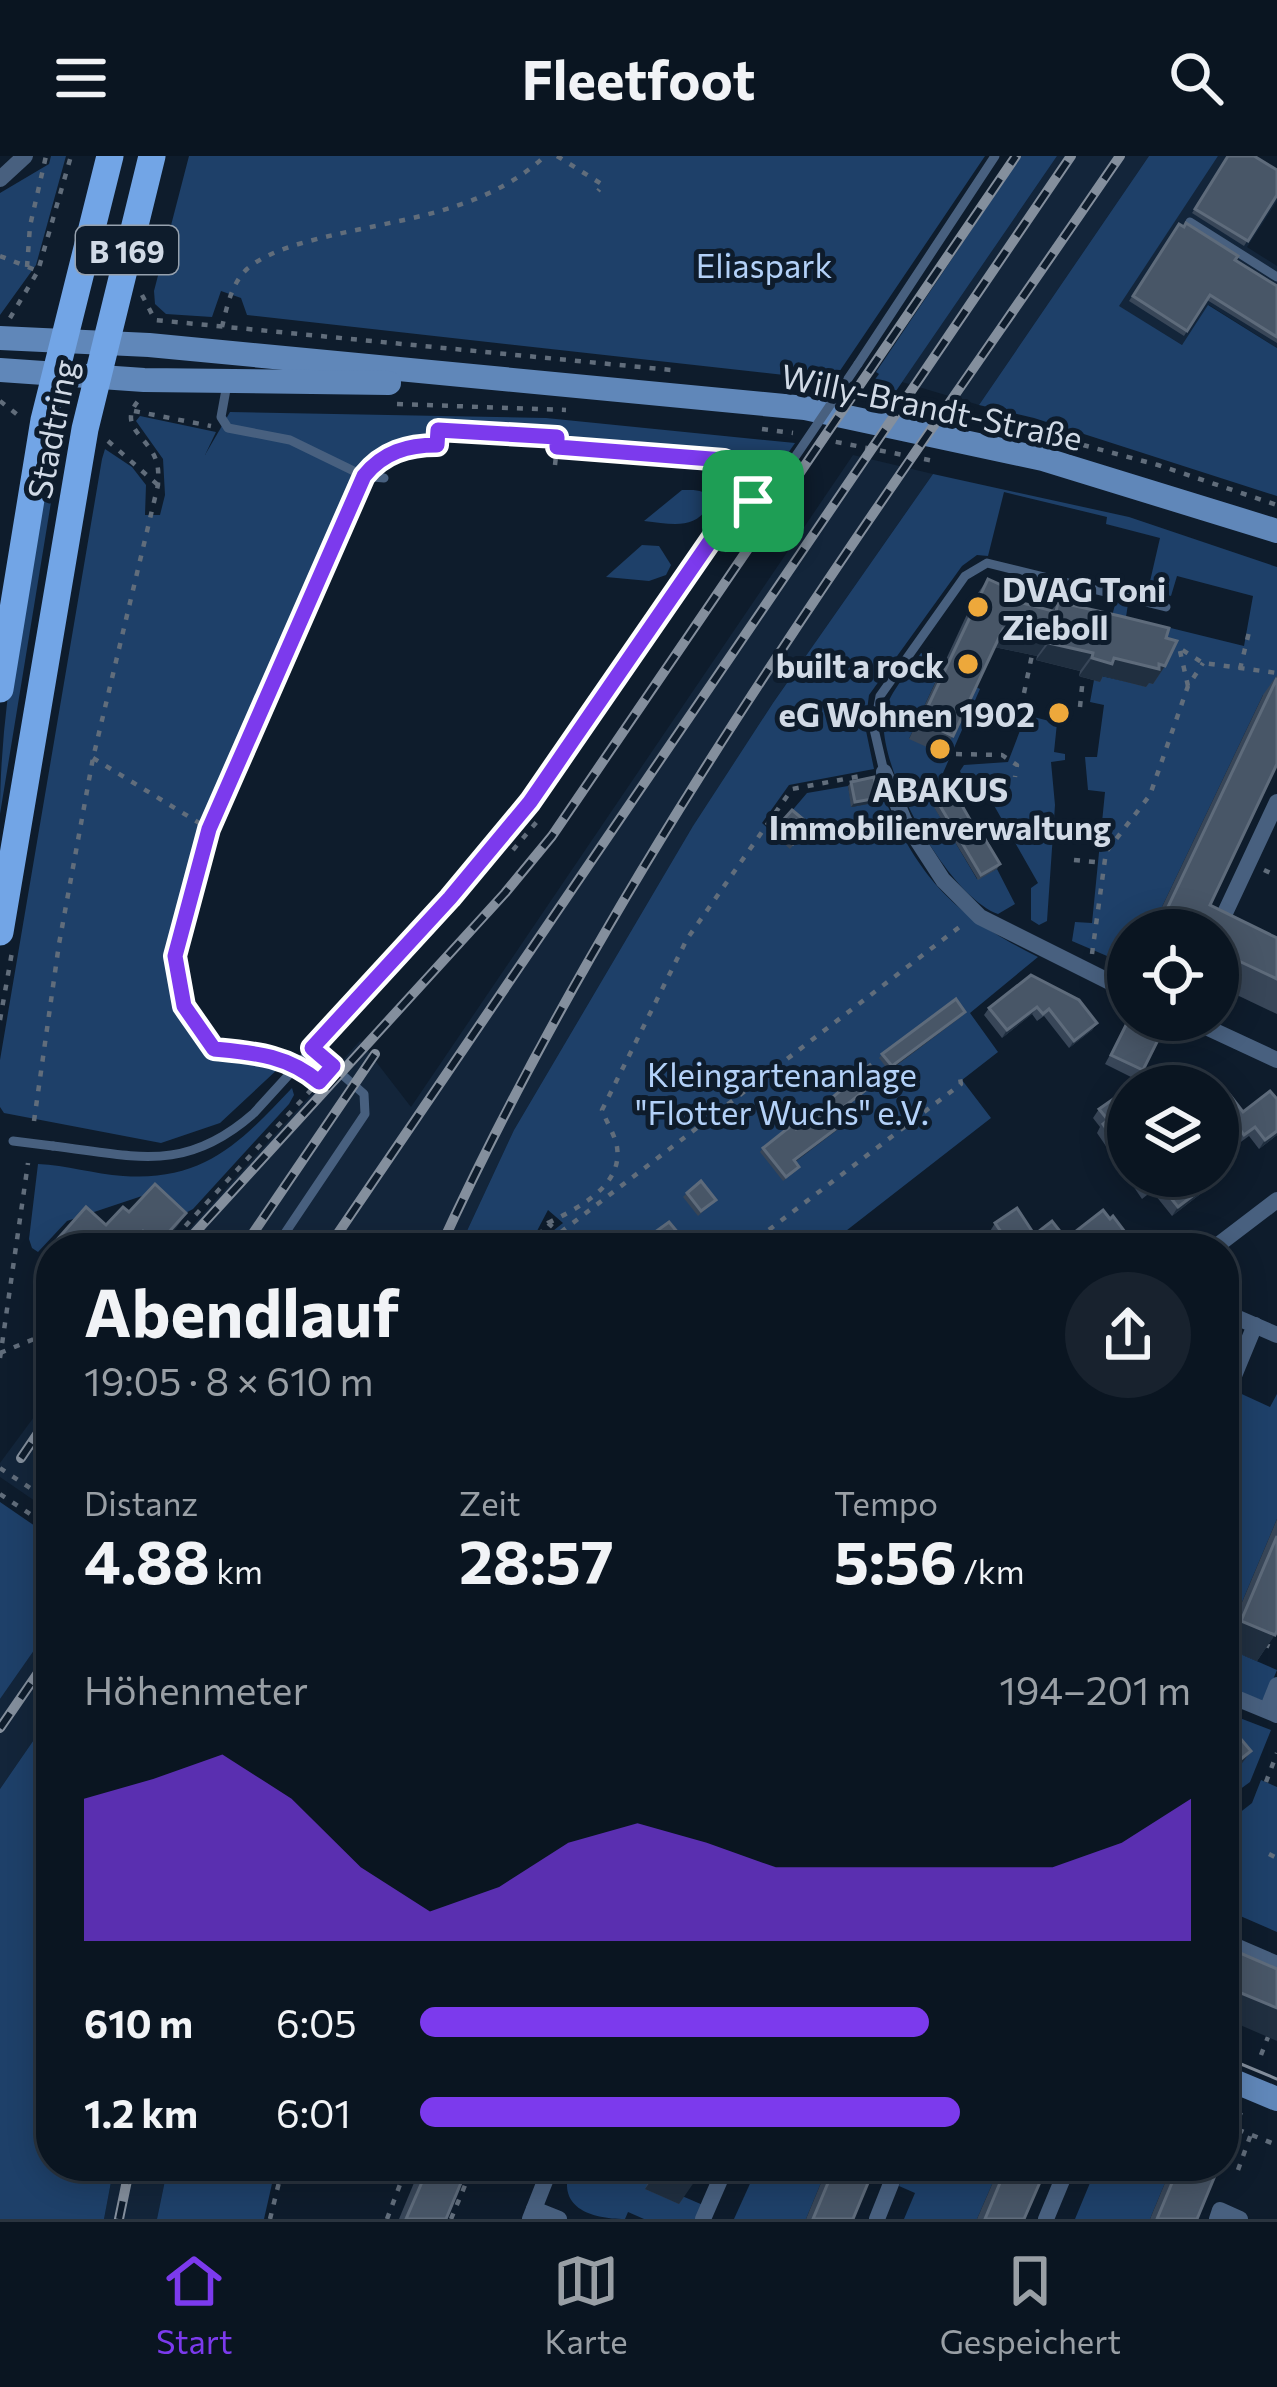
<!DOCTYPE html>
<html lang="de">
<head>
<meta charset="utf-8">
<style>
  body { margin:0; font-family:Commissioner,sans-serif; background:#18222e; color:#f1f3f6; height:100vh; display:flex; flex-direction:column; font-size:45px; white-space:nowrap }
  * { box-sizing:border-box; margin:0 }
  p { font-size:39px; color:#999fa5 }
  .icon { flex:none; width:66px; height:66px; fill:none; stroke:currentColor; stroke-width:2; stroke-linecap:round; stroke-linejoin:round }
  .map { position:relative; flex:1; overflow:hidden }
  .sheet { position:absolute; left:36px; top:1077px; width:1203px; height:948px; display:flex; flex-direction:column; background:#0a1521; border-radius:48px; box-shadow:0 6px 30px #0003,0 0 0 3px #2a343f }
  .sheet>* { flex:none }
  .controls { position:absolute; left:1107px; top:753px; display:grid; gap:24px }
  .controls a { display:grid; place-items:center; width:132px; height:132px; border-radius:50%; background:#0a1521; box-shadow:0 6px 30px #0003,0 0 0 3px #2a343f; font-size:60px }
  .pin { position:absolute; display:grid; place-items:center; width:102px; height:102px; color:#fff; margin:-51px; border-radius:24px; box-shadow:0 6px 18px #0006 }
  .round { display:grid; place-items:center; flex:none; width:126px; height:126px; border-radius:63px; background:#18222e }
  .summary { display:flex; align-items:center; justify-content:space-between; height:204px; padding:0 48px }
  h1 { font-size:66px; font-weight:700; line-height:90px }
  .figures { display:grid; grid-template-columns:repeat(3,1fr); gap:18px; height:204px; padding:12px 48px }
  .figures div { display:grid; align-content:center }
  .figures b { font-size:60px; font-weight:700 }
  .figures small { font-size:33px; font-weight:400 }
  .figures p { font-size:33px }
  .chart { height:336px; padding:24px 48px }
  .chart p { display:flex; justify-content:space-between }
  .chart svg { width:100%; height:216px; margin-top:12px; fill:#7c3aed; opacity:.7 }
  ul { padding:0 48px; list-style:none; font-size:39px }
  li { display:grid; grid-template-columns:192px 144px 1fr; align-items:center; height:90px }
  li i { height:30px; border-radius:15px; background:#7c3aed }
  header { display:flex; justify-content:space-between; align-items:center; height:156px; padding:0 48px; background:#0a1521; font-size:54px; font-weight:700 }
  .dock { display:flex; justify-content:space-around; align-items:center; height:168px; border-top:3px solid #2a343f; background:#0a1521; font-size:33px; color:#999fa5 }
  .dock a { display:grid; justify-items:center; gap:6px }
  .dock .on { color:#7c3aed }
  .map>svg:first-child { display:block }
</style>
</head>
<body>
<header><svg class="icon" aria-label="menu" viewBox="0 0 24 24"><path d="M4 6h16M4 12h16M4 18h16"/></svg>Fleetfoot<svg class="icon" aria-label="search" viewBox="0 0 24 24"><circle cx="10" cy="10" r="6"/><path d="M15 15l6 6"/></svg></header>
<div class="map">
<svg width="1277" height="2063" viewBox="0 0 1277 2063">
  <rect width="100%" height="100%" fill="#0e1c2c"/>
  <g fill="#13253a">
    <polygon points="1057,0 1149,0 979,249 902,226"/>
    <polygon points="1218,0 1248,0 1277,19 1277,45 1247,91 1277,110 1277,192 1209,149 1182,189 1118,150"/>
    <polygon points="853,299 933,318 773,547 693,670 514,974 459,1092 172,1092 360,885 411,951"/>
    <polygon points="51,1238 51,1356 0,1321 0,1307"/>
    <polygon points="51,1470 51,1559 0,1633 0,1543"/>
    <polygon points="114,2010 168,2010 157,2063 104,2063"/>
  </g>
  <g fill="#1e4069">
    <polygon points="51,0 66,0 36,109 0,159 0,37 49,8"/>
    <polygon points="189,0 985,0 831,228 820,223 247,159 241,142 221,135 212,161 166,158 155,148 154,135"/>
    <polygon points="1021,0 1057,0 896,235 870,230 879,218 876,216"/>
    <polygon points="1149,0 1218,0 1119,150 1182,189 1208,149 1277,192 1277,340 1034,262 979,249"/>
    <polygon points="230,256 546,262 795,287 771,322 743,328 726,313 701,312 700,300 561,289 561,278 436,269 434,285 414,284 380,301 217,674 180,800 190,849 222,897 275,906 280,911 220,967 161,987 4,957 0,951 0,904 102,303 105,293 132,311 146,329 145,359 160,359 165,339 163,303 136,265 140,260 216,276 205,299"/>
    <path d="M54,278L62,279L0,658C0,531 32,403 54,278Z"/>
    <path d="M933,318L1129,361L1277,411V545L1263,539L1151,774H1128V809L1072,785L1075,766L1092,767L1105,636L1088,634L1085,601H1097L1104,549L1090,546L1094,524L1101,520L1145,530L1170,482L1119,468L1112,460L1116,445L1128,448L1126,461L1244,490L1253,440L1177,420L1171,440L1148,434L1160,382L1106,368L1107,361L1004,336L988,400L977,399L962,410L869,539L865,570L874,613L789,629L762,667L773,677L807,637L848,630L852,651L885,644C922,727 958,761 1038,801L970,857L998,896L962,924L991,962L824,1092H539L544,1082L563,1067L548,1054L528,1092H459L514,974L693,670L773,547Z"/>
    <path d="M682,334C695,334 706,332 711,347C695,375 673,368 644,365Z"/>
    <polygon points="642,389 659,390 671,409 666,419 649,425 606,421"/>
    <path d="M921,497L930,501L927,507L941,514L909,583L972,529L980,533L943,617L950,638L933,649L977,723L997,713L1015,748L998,758C948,740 878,613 884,562C886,539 909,516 921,497Z"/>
    <polygon points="1026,559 1057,567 1054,596 1065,598 1065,604 1051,606 1055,649 1047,765 1039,769 1031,764 1031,732 1038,727 979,623 966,629 960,615 964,609 1008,606"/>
    <path d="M292,932L294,939L289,948L193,1053L180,1060L148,1038L67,1065L38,1096L32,1092L29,1083L38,1008C66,1009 94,1018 123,1020C204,1026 241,986 292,932Z"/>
    <polygon points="1233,1234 1270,1251 1277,1238 1277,1363 1224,1489 1224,1255"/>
    <polygon points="0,1346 51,1381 51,1470 0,1543"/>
    <polygon points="1224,1491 1277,1514 1264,1545 1224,1531"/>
    <polygon points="1224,1556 1271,1574 1250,1626 1224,1645 1224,1628 1232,1621 1224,1588"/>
    <polygon points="51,1559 51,2010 114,2010 104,2063 0,2063 0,1633"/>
    <polygon points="1261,1624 1277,1631 1277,1776 1231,1756 1224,1770 1224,1669 1252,1647"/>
    <polygon points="168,2010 276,2010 264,2063 157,2063"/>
    <path d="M571,2010H655L682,2040L703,2049L697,2063H644L628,2056L625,2063C590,2063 555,2051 571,2010Z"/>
    <polygon points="758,2010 828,2010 806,2063 734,2063"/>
    <polygon points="907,2010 1000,2010 977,2063 904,2063 915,2037 899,2030"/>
    <polygon points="1097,2010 1139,2023 1145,2010 1172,2010 1150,2063 1075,2063"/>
  </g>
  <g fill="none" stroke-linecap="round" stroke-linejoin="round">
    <g stroke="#616d7b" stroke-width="4.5" stroke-dasharray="6 9" stroke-linecap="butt">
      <polyline points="557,0 603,29 598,35"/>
      <polyline points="0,100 38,115"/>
      <polyline points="27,111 30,70 46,0"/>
      <polyline points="142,139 155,164 671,214"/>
      <polyline points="10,162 38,115 71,0"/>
      <path d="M222,171C227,151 231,128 247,113C269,94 305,86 333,79C408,62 487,54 545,0"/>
      <polyline points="0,245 19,260"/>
      <polyline points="397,248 566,254"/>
      <polyline points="919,251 1002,269"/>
      <polyline points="134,255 211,270"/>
      <polyline points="762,273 793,277"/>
      <polyline points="821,283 934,305"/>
      <polyline points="108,285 158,329"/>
      <polyline points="1083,289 1158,309 1277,349"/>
      <polyline points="381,305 415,288 437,289 438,274 558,281 557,291 724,305 735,308 753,326"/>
      <polyline points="555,309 557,291"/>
      <polyline points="724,395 741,370"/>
      <polyline points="1170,486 1203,507 1277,517"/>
      <polyline points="1180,495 1188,530"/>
      <polyline points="929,496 945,504"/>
      <polyline points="1240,513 1250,472"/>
      <polyline points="1024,537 1032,499"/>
      <polyline points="1080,551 1083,521"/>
      <polyline points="956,598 1002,599 1017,609 1015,621"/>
      <polyline points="93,602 209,673"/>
      <polyline points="513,694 540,662"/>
      <polyline points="1074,704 1104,707"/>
      <polyline points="1264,714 1277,720"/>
      <polyline points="1092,798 1106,696 1150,639 1188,530 1203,507"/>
      <polyline points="0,864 12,796"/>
      <polyline points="1151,885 1158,871"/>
      <polyline points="284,904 272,898 215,893 184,850 175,799 209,673 359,332"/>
      <path d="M34,965L59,788L93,602L158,329C158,322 159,315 157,308C152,282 116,272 138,245"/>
      <path d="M548,1067C578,1052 623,1030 617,991C615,979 606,965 602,954L687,783L792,633L866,619"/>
      <polyline points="561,1076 962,769"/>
      <polyline points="165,1092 324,920"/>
      <polyline points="531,1092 548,1067 578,1092"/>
      <polyline points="745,1092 961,928 960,922"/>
      <polyline points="0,1197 51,1176"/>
      <polyline points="0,1202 28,1007"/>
      <polyline points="0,1312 51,1346"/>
      <polyline points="0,1338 51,1372"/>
      <polyline points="1264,1488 1277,1494"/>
      <polyline points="1266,1626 1277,1597"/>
      <polyline points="1269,1698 1277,1702"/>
      <polyline points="1224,1878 1229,1865"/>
      <polyline points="1261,1899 1268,1881"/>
      <polyline points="1224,1968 1277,1989"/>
      <polyline points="1238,2014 1251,1978"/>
      <polyline points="270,2063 283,2010"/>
      <polyline points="387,2063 407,2010"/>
      <polyline points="451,2063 473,2010"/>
    </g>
    <g stroke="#48607f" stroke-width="9">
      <polyline points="1190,66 1277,121"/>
      <polyline points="858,208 995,0"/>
      <polyline points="227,228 221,261 228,272 290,284 364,320 384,322"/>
      <polyline points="884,616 874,573 880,540 965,420 987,407 1166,451"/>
      <path d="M53,990C136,1000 185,1018 254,957L450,742L531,646L729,358L770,334L793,304"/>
      <polyline points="275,1092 365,958 364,938 312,892"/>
    </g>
    <g stroke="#48607f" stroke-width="16">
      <polyline points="0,23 25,0"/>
      <polyline points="884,616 904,664 943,724 980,761 1128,835"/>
      <polyline points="1217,774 1277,646"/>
      <polyline points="1191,864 1277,904"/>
      <polyline points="1214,1092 1277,1044"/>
      <polyline points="1224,1156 1277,1179"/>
      <polyline points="1224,1244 1255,1169"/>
      <polyline points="1224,1537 1277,1559"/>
      <polyline points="1267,1554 1277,1529"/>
      <polyline points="1224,1785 1277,1808"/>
      <polyline points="534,2053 559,2063"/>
      <polyline points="530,2063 551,2010"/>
      <polyline points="703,2063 726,2010"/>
      <polyline points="877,2063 898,2010"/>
      <polyline points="1046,2063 1068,2010"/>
      <polyline points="1217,2063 1220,2054 1240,2063"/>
    </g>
    <g stroke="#6087b9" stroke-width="24">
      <polyline points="0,182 149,189 805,252 1043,303 1277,375"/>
      <polyline points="0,214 144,224 389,227"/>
      <polyline points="1224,1921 1277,1943"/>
    </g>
    <g stroke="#72a5e6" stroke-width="27">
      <polyline points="0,533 44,264 110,0"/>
      <polyline points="0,776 85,273 152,0"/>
    </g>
    <polyline stroke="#848f9d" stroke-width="3" points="1224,1901 1277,1923"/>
    <g stroke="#848f9d" stroke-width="10">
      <g id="rail">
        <polyline points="181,1092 505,737 552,680 1016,0"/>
        <polyline points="243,1092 375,898"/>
        <polyline points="328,1092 1071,0"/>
        <path d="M440,1092C619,701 878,354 1120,0"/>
        <polyline points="21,1302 51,1258"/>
        <polyline points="0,1572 51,1498"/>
        <polyline points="119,2063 130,2010"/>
      </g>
    </g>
    <use href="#rail" stroke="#0e1c2c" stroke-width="6" stroke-dasharray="18" stroke-linecap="butt"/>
    <g stroke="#48607f" stroke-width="9">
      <polyline points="793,304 858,208"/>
      <polyline points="13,985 53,990"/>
    </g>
  </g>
  <g fill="#384658">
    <polygon points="1228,0 1277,39 1244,90 1192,57"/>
    <polygon points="1179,68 1277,130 1277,187 1207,144 1184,180 1129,145"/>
    <polygon points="988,423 1015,445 1051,455 1058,446 1166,482 1165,510 1153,528 1149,527 1146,531 1103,520 1100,526 1079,520 1080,515 1036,504 1037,500 994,491 953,580 940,597 909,583 975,441"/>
    <polygon points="1277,519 1277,608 1210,749 1277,782 1277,858 1218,830 1218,774 1151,774 1263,539"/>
    <polygon points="851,626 878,642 874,647 851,651 848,630"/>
    <polygon points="936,643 976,674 1000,708 997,713 978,724 932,648"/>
    <polygon points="792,654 810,669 790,693 772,677"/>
    <polygon points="1079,844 1097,867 1092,874 1069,892 1044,860 1037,865 1032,858 1002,882 984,859 989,852"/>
    <polygon points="965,856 962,860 889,915 879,902 882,898"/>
    <polygon points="1127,867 1143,914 1137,924 1105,908"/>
    <polygon points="877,927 842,954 845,968 795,1005 796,1015 783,1025 760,996 763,992"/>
    <polygon points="1128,939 1128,1020 1218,1020 1212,1029 1172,1060 1152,1035 1142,1043 1097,977 1100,971 1093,962 1099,953"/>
    <polygon points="1277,943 1277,979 1259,993 1249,980 1238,988 1227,975 1218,983 1243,956"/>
    <polygon points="687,1037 716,1044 698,1060 683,1041"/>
    <polygon points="129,1056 186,1057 157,1092 137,1092 133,1088 130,1092 51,1092 51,1105 45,1100 55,1086 106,1069"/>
    <polygon points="995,1067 1026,1084 1013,1092 999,1092 989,1077"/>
    <polygon points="1034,1079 1066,1083 1132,1092 1037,1092 1031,1084"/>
    <polygon points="51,1288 51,1327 46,1324 49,1320 35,1311"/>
    <polygon points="1277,1363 1277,1475 1257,1505 1224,1491 1224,1489"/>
    <polygon points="421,2010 468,2010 446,2063 399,2063"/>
    <polygon points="655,2010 702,2010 679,2048 645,2033"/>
    <polygon points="828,2010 875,2010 853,2063 806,2063"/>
    <polygon points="1000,2010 1047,2010 1024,2063 977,2063"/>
    <polygon points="1172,2010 1219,2010 1197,2063 1150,2063"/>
  </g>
  <g fill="#202f40">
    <polygon points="1003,473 1050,482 1037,500 990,490"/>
    <polygon points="1049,487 1093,497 1080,515 1036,504"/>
    <polygon points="1092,502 1114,502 1165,510 1153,528 1149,527 1146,531 1103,520 1100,526 1079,520"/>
    <polygon points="878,642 874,647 851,651 855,646"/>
    <polygon points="1037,851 1032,858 1002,882 1007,874"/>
    <polygon points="965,856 962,860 889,915 892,910"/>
    <polygon points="1097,867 1092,874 1069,892 1074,885"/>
    <polygon points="849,963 845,968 791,1009 794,1004"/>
    <polygon points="1277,975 1277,979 1259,993 1265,984"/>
    <polygon points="1219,1020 1212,1029 1172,1060 1178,1051"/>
    <polygon points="186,1057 177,1071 157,1092 155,1092"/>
    <polygon points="1032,1075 1026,1084 1013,1092 1008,1092"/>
    <polygon points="1241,1465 1275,1479 1257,1505 1224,1491"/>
    <polygon points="1251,1595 1232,1621 1224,1628 1224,1618 1227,1614"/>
    <polygon points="1224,1830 1277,1852 1277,1885 1224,1862"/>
    <polygon points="661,2010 669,2010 697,2022 679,2048 645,2033"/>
  </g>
  <g fill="#485667" stroke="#5e6b7b" stroke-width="3">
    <polygon points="1228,0 1254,0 1277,14 1277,39 1248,85 1195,53"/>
    <polygon points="1186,67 1238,100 1235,104 1277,130 1277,181 1210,139 1187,175 1133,140 1179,68 1184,71"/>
    <polygon points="988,423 1019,437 1015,445 1056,456 1058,446 1120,460 1169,472 1166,482 1177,485 1165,510 1159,508 1159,513 1114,502 1112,508 1092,502 1093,497 1049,487 1050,482 1003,473 953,580 921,565"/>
    <polygon points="1277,522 1277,608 1210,749 1277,782 1277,823 1222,797 1227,785 1218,781 1218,774 1204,774 1166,755"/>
    <polygon points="874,621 878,642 855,646 851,626"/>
    <polygon points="953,634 976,674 979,673 1000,708 981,719 936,643"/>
    <polygon points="792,654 810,669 793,688 775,673"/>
    <polygon points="1031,819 1079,844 1097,867 1074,885 1049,853 1043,858 1037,851 1007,874 989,852"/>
    <polygon points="956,843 965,856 892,910 882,898"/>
    <polygon points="1127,867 1159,882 1143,914 1111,899"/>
    <polygon points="870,909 881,922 841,953 849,963 794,1004 799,1011 786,1021 763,992 792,969 796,973"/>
    <polygon points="1270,935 1277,943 1277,975 1265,984 1255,971 1244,979 1234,966 1218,979 1218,948 1230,939 1243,956"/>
    <polygon points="1122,937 1128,939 1128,1004 1103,968 1108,964 1099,953"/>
    <polygon points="1218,1019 1219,1020 1178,1051 1158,1026 1149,1034 1139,1020"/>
    <polygon points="701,1025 716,1044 701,1055 687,1037"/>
    <polygon points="155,1028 186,1057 158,1088 143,1075 127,1092 118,1086 112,1092 61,1092 55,1086 86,1051 106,1069 123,1051 129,1056"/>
    <polygon points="1017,1052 1032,1075 1010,1089 995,1067"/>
    <polygon points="1103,1054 1110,1063 1113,1060 1134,1088 1129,1092 1044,1092 1034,1079 1052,1065 1066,1083"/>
    <polygon points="669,1066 689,1090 686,1092 633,1092"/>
    <polygon points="1224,1166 1233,1170 1224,1191"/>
    <polygon points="1277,1380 1277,1475 1275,1479 1241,1465"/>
    <polygon points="1224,1563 1251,1595 1227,1614 1224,1610"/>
    <polygon points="1224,1649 1232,1659 1224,1665"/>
    <polygon points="1224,1790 1277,1813 1277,1852 1224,1830"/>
    <polygon points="1224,1951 1241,1958 1224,1998"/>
    <polygon points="429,2010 468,2010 446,2063 406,2063"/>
    <polygon points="669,2010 702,2010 697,2022"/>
    <polygon points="835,2010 875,2010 853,2063 813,2063"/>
    <polygon points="1007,2010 1047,2010 1024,2063 985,2063"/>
    <polygon points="1179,2010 1219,2010 1197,2063 1157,2063"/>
  </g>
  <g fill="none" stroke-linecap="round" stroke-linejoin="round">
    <g stroke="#fff" stroke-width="24">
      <path id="route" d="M438,274L557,281V291L724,304C746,312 753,323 753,345L729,358L530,646L450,742L312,892L333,910L319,926C287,899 255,897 214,893L184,850L175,800L209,673L364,320C383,296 408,289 437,289Z"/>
    </g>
    <use href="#route" stroke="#7c3aed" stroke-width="15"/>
  </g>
  <g fill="#eda83b" stroke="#0e1c2c" stroke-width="4.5">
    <circle cx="978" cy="451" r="12"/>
    <circle cx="968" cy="508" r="12"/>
    <circle cx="1059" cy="557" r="12"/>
    <circle cx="940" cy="593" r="12"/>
  </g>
  <g text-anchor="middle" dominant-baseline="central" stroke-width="10" stroke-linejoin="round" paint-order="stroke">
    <rect fill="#0e1c2c" stroke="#96a1ae" stroke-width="3" x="76" y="70" width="102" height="48" rx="9"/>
    <g font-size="30" font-weight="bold" fill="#d1dae6">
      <text x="127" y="94">B 169</text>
    </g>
    <g font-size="33" fill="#b3d1f8" stroke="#0e1c2c">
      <text x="764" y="108">Eliaspark</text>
      <text x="782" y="917">Kleingartenanlage<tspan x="782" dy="38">"Flotter Wuchs" e.V.</tspan></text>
    </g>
    <g font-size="33" fill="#d1dae6" stroke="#0e1c2c">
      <text transform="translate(932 250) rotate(12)">Willy-Brandt-Straße</text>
      <text transform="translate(51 273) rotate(-79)">Stadtring</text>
    </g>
    <g font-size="33" font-weight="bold" fill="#d1dae6" stroke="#0e1c2c" text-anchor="end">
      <text x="1002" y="432" text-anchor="start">DVAG Toni<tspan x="1002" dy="38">Zieboll</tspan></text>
      <text x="944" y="508">built a rock</text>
      <text x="1035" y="557">eG Wohnen 1902</text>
      <text x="940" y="632" text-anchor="middle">ABAKUS<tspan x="940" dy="38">Immobilienverwaltung</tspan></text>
    </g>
  </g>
</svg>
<div class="controls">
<a><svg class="icon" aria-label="locate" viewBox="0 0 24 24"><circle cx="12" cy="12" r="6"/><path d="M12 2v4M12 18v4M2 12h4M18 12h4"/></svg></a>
<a><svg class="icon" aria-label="layers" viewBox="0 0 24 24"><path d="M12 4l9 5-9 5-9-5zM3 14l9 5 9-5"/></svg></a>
</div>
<div class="pin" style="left:753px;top:345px;background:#1e9e55"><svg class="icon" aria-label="arrive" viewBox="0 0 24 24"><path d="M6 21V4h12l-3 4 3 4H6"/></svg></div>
<section class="sheet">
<div class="summary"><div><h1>Abendlauf</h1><p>19:05 · 8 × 610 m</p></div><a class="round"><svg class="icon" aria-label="share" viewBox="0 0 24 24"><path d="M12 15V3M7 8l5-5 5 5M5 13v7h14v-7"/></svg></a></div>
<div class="figures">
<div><p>Distanz</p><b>4.88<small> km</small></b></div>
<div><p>Zeit</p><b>28:57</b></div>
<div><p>Tempo</p><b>5:56<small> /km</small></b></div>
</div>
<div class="chart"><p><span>Höhenmeter</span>194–201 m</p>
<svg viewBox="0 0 160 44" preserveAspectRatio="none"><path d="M0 44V15L10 11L20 6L30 15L40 29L50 38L60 33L70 24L80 20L90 24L100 29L110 29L120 29L130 29L140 29L150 24L160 15V44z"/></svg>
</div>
<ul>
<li><b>610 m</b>6:05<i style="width:66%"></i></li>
<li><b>1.2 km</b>6:01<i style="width:70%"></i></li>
</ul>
</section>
</div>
<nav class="dock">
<a class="on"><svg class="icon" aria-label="home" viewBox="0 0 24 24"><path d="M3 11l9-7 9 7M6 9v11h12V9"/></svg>Start</a>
<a><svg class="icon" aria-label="map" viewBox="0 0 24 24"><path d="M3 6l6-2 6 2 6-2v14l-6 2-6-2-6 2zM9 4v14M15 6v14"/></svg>Karte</a>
<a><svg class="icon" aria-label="saved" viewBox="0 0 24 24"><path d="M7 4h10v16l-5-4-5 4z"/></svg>Gespeichert</a>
</nav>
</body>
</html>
